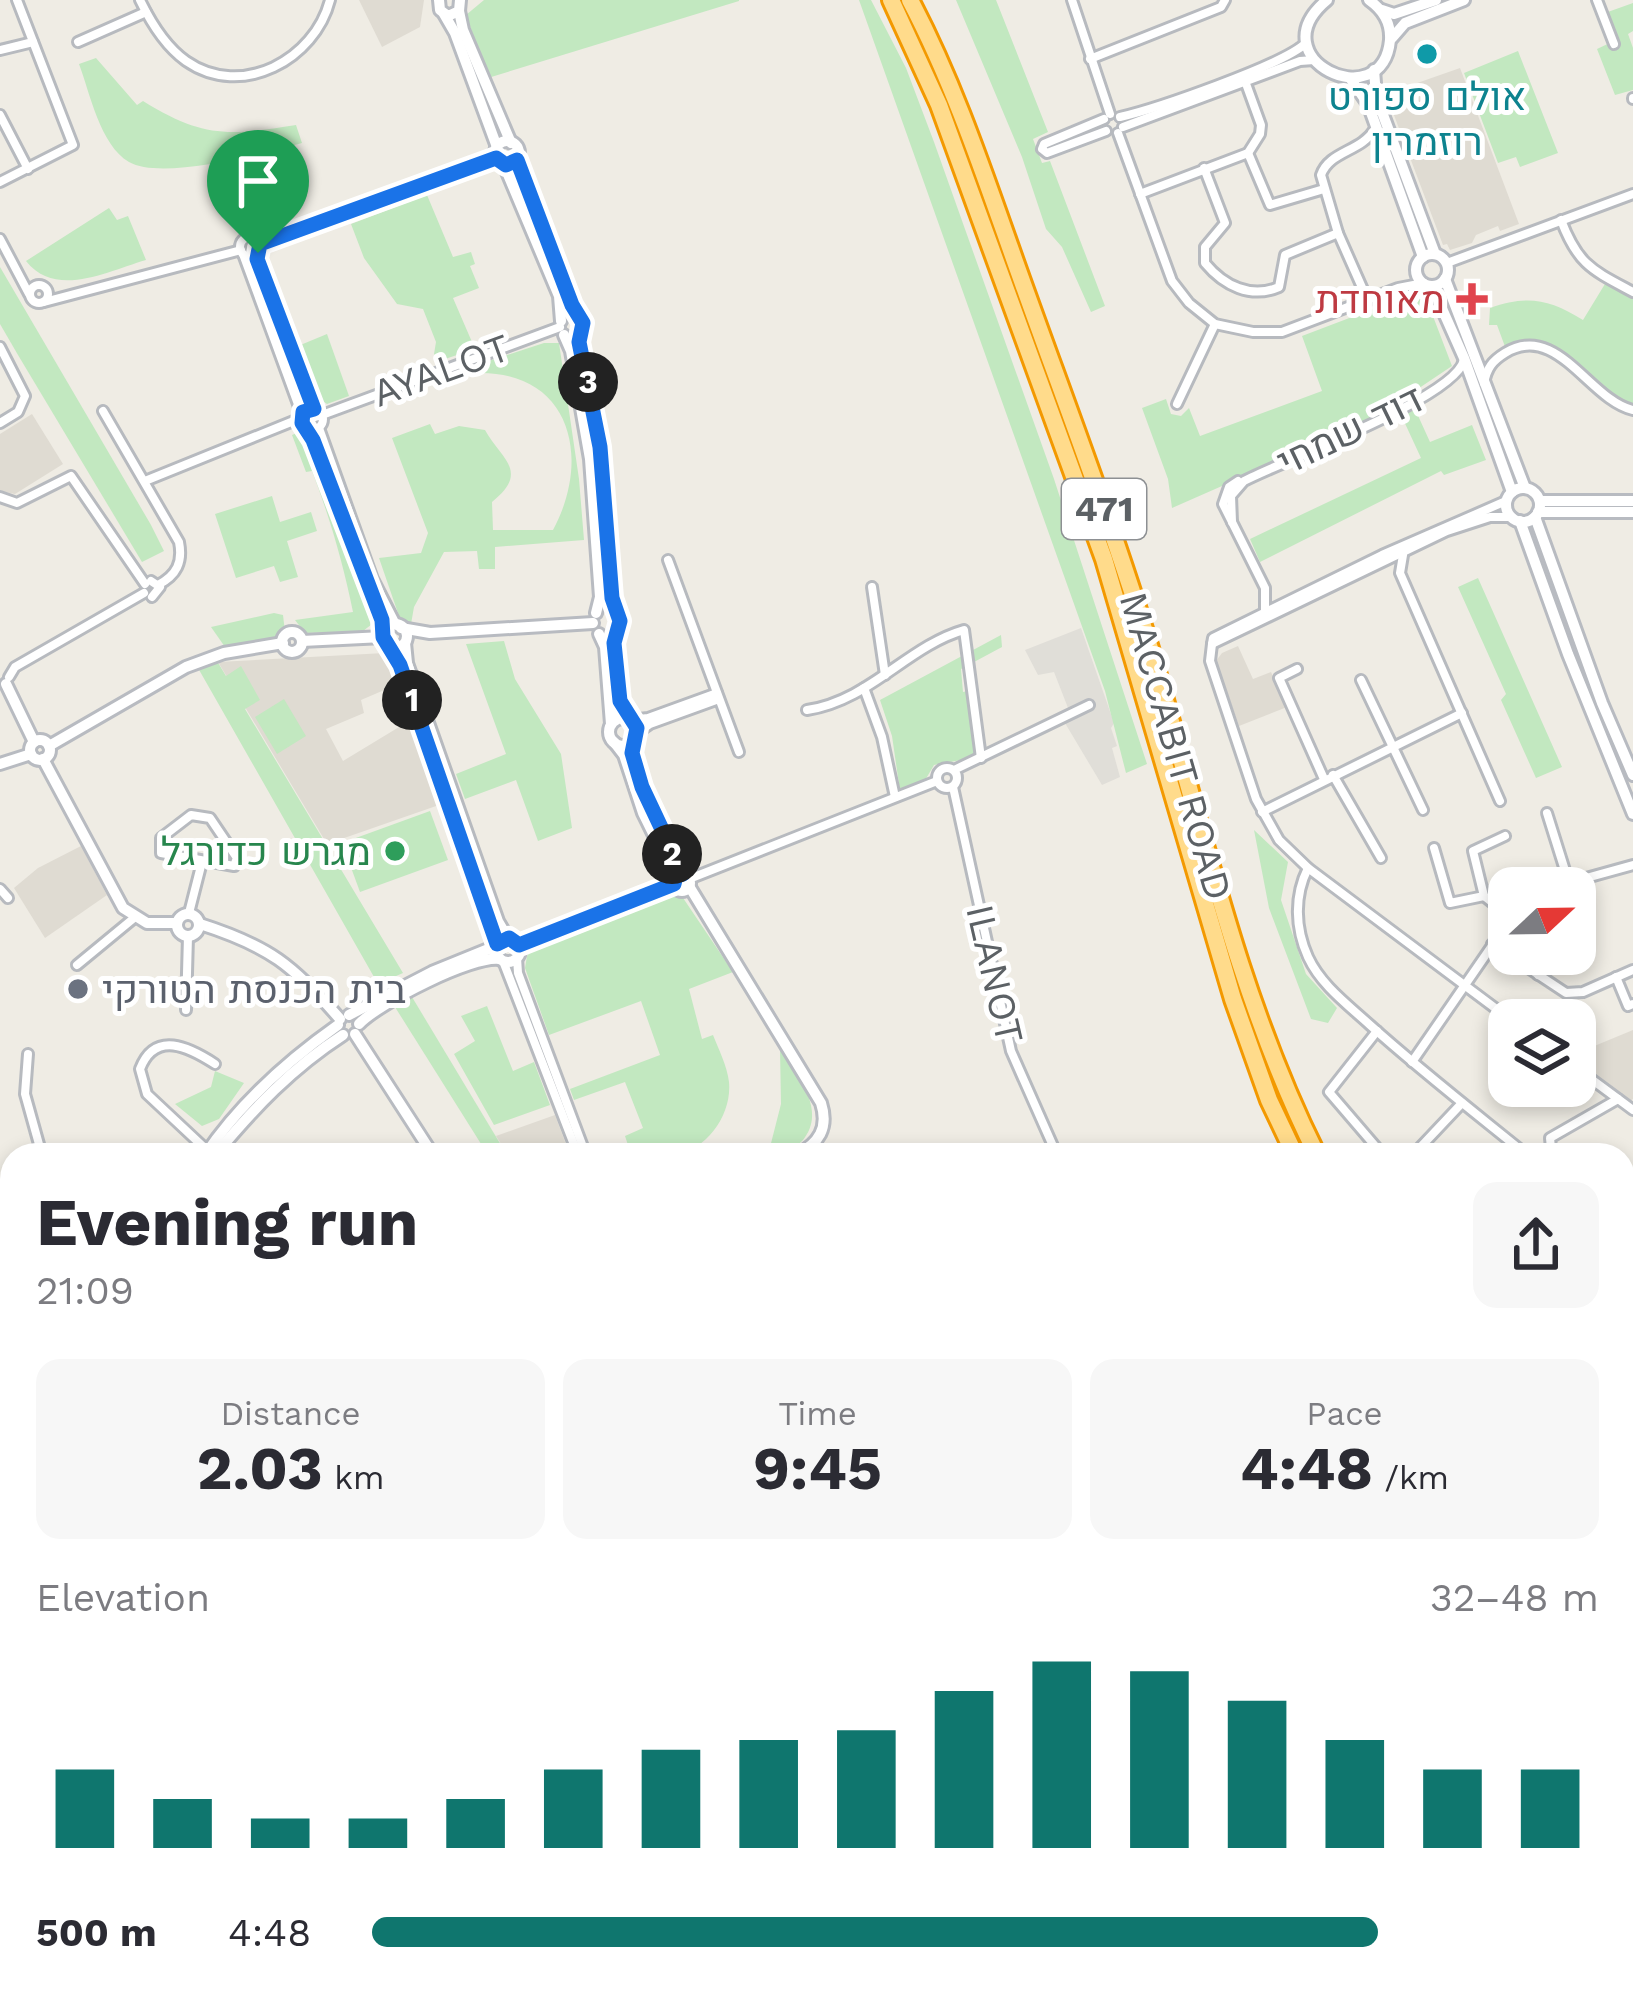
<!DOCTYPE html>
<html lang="en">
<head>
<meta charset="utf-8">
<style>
  body { margin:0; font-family:"Work Sans",Heebo,sans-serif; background:#f7f7f7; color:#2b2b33; height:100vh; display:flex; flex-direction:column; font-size:45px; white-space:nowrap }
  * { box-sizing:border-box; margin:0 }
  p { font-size:39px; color:#7c7c81 }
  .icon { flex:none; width:66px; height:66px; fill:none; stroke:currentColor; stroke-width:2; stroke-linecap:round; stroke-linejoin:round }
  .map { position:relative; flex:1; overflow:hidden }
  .drawer { position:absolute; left:0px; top:1143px; width:1635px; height:861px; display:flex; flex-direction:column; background:#fff; border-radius:36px 36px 0 0; box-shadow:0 6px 18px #0003 }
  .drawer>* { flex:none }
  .needle { width:78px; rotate:68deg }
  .tools { position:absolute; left:1488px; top:867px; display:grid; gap:24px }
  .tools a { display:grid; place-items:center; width:108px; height:108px; border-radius:24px; background:#fff; box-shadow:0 6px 18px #0003; font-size:60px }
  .pin { position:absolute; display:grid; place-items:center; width:102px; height:102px; color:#fff; margin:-123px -51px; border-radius:50% 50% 50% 0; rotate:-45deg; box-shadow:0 0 12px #0007 }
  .pin .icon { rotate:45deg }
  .km { position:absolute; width:60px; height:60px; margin:-30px; border-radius:50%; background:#222; color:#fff; font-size:33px; line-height:60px; text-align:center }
  .round { display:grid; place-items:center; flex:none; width:126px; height:126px; border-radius:24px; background:#f7f7f7 }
  .overview { display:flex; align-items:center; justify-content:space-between; height:204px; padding:0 36px }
  h1 { font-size:66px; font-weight:700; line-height:90px }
  .figures { display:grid; grid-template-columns:repeat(3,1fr); gap:18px; height:204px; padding:12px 36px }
  .figures div { display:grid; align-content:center; border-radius:24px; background:#f7f7f7; text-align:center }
  .figures b { font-size:60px; font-weight:700 }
  .figures small { font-size:33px; font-weight:400 }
  .figures p { font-size:33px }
  .chart { height:336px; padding:24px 36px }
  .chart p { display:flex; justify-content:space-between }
  .chart svg { width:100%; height:216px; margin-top:12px; stroke:#0f766e; stroke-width:6 }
  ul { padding:0 36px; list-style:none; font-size:39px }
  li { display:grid; grid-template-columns:192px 144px 1fr; align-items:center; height:90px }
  li i { height:30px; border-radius:15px; background:#0f766e }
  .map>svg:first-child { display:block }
</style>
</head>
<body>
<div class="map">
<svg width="1633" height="2002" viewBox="0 0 1633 2002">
  <rect width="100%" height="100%" fill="#efece4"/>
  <polygon fill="#e0ded8" points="1081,628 1114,723 1111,728 1117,746 1112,748 1120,777 1102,785 1062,718 1070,713 1054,672 1038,675 1025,650"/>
  <g fill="#dfdbd2">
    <polygon points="359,0 424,0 420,27 382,47"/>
    <polygon points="1460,68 1519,224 1500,231 1498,226 1476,235 1472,243 1450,250 1447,244 1443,245 1386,94"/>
    <polygon points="32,414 63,464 15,494 0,491 0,434"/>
    <polygon points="1238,646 1253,679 1271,672 1287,707 1239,726 1216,661 1222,653"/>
    <polygon points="385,653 396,685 361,700 364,713 326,729 343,761 409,721 439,805 327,844 218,662"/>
    <polygon points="81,846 107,895 45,938 14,888 38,868"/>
    <polygon points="1633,1030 1633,1099 1630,1101 1575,1059 1575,1054"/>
    <polygon points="555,1115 570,1155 508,1155 496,1136"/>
  </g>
  <g fill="#c2e8c0">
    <polygon points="484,0 739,0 739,1 488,78 466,15"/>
    <polygon points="859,0 871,0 906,68 934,142 1054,479 1147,764 1126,773 1105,691"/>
    <polygon points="956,0 996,0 1048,132 1033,139 1042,163 1050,161 1105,306 1091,312 1062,247 1046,229 1022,157"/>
    <polygon points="1633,3 1633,31 1628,34 1633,48 1633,90 1615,95 1597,49 1616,40 1605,13"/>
    <polygon points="1518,51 1558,153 1520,167 1516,157 1498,163 1464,73"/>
    <path d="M96,58L137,105L143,101C203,138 228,136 296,125L302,143C264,153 162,181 129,162C100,145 90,93 79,64Z"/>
    <polygon points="427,195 453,257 471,252 475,264 470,266 479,288 453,298 475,349 439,361 434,354 436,342 423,309 397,304 364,258 351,224"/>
    <path d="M109,208L117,220L128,216L146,260C108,271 56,299 26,261Z"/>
    <polygon points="0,267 151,525 164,551 142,562 18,355 0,324"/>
    <path d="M1608,279L1633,292V410C1598,401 1572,350 1536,348C1527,347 1516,350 1507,352L1497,325H1489L1490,308C1527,295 1549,299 1583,320Z"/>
    <polygon points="1423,290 1452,366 1370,421 1172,508 1168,479 1142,408 1166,399 1171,414 1181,416 1189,408 1200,436 1322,391 1302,336"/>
    <polygon points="327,334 349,396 327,404 317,397 298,346"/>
    <path d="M544,343H559L579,479L584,540L495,547V569H479L477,551L444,552L414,607L411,624L399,616L379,558L421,553L428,533L392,438L430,424L435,434L459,426L485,430C500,458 531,471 492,502L493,530H553C592,458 571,370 476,373L473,366Z"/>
    <polygon points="1415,409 1430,442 1472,425 1486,460 1444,475 1441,471 1260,562 1250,539 1421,458 1402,417"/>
    <path d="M302,431L309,433L376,621L363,631L305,633L295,620L353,612C343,563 330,518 312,471L306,472L292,435Z"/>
    <polygon points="272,496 280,522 311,512 317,531 287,541 298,577 280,582 274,566 236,578 215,514"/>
    <polygon points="1478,578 1562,767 1536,778 1501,700 1506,694 1458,587"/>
    <polygon points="274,613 283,615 285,632 279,637 225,647 211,627"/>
    <polygon points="1001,635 1002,647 961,669 963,692 976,689 985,748 961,760 934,765 924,782 900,791 892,736 880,700"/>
    <polygon points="504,641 515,679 561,754 572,828 538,841 516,780 465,799 456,774 506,754 466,644"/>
    <polygon points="217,661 226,676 241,666 260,700 245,709 403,973 378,984 198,668"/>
    <polygon points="284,699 306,736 277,754 255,717"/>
    <polygon points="430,811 448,860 360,892 342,843"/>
    <polygon points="1254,830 1288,862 1281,900 1306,974 1337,1008 1328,1023 1311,1019 1269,908"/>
    <path d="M679,892L733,972L689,989L702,1039L713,1035C719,1050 727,1066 729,1082C732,1114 708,1149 675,1155C660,1158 642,1155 626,1155L629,1148L625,1136L643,1128L625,1082L574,1100L570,1089L660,1055L641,1001L549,1035L525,968L527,956L534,947Z"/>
    <polygon points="412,997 507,1155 488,1155 395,1007"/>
    <polygon points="487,1006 513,1071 534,1062 550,1105 494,1125 454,1054 475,1041 461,1016"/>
    <path d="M780,1049C796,1074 828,1110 803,1140C793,1151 782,1155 768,1155L781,1104Z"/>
    <polygon points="215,1071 244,1083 219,1119 202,1126 175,1104 211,1087"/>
  </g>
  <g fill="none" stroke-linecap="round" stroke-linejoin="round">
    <g stroke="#b7babf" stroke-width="14">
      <g id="street">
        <path d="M140,0C151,23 165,46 186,61C242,100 315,59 330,0"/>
        <polyline points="1072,0 1110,114"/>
        <polyline points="1597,0 1614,44"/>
        <polyline points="78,42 146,12"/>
        <polyline points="0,50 33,42"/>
        <polyline points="1090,59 1221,7 1225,0"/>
        <polyline points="1633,98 1633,99"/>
        <polyline points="0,115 28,169"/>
        <path d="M1120,117C1155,109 1283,65 1306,43"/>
        <polyline points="1104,119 1044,144 1042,149 1047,153 1106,131"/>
        <polyline points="1123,127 1300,61 1314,60"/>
        <polyline points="1118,133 1172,281 1189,303 1215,324 1253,332 1282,332 1398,288 1424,283"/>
        <polyline points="1248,153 1270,205 1324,189"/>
        <path d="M1204,168L1225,223L1205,247V263C1224,286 1251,299 1279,287L1285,255L1338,233"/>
        <polyline points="0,182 73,145 17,0"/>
        <polyline points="1140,194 1248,153 1260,134 1261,125 1245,81"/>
        <path d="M1561,220C1578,265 1592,270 1633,292"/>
        <circle cx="250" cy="247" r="10"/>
        <polyline points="0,239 29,294"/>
        <polyline points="260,244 496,158"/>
        <polyline points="258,253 258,264 314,409"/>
        <polyline points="243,254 302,415"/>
        <polyline points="1447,263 1633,194"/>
        <circle cx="39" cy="294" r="9"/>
        <path d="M1368,301L1338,233L1321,175C1329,151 1361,152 1375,129"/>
        <polyline points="44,302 241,250"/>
        <polyline points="0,347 25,396 18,412 0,423"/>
        <path d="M1484,383C1487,368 1492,361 1505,353C1557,321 1589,400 1633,410"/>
        <polyline points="1177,404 1215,324"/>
        <circle cx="312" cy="419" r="11"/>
        <path d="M103,411L179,542C183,562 177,575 158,585"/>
        <polyline points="322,415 560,327"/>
        <polyline points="319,428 373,579 397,626"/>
        <polyline points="307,429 383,630"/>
        <polyline points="145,481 301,418"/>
        <polyline points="1238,481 1229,487 1223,504 1265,588 1265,611"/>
        <polyline points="0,497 17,503 71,476 145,584"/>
        <polyline points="1506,501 1382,555 1213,638 1212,644 1447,531 1490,517 1512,517"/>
        <path d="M1232,522L1231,496L1244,481C1284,460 1455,398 1464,360"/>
        <polyline points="1403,555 1400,573 1500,801"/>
        <polyline points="668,560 739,752"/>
        <polyline points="151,581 160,587 152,597"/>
        <polyline points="872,587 885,675"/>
        <polyline points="406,643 408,663 499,921 509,938"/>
        <polyline points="389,644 400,665 497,944"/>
        <polyline points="1212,644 1210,661 1256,799 1279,840 1308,868 1511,1020"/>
        <polyline points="1297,669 1279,678 1324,779"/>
        <polyline points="9,677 15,667 144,593"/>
        <polyline points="1361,680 1423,810"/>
        <polyline points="864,688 882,737 895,797"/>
        <path d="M807,710C869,701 908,646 964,630L981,758"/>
        <polyline points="630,720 648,718 717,693"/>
        <polyline points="637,733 650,724 719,699"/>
        <circle cx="947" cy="778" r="10"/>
        <polyline points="954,770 1089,705"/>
        <polyline points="1333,775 1381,858"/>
        <polyline points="953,787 1011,1051 1057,1155"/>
        <polyline points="1262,812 1462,713"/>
        <polyline points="1547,813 1568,880"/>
        <polygon points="191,815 210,818 237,858 234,866 161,853 161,838"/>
        <polyline points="1505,836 1473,851 1484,896 1509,916"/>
        <polyline points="1434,848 1450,903 1484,896"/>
        <path d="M1308,868C1294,896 1295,928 1308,957C1321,985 1347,1004 1370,1025C1420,1070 1474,1112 1527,1155"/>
        <polyline points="689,879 937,781"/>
        <polyline points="1550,888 1633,865"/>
        <polyline points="0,889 8,898"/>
        <polyline points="189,913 202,862"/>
        <polyline points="1575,937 1582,935"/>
        <polyline points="1492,944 1566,993 1583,992 1633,970"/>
        <polyline points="517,958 518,973 586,1155"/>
        <polyline points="503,961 578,1155"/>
        <polyline points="77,965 134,918"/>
        <polyline points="1538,975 1554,954"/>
        <polyline points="1616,977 1628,1006 1633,1004"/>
        <polyline points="186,1010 188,936"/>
        <polyline points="1377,1031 1329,1092 1383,1155"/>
        <polyline points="28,1054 25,1094 42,1155"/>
        <polyline points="1412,1062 1509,921"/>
        <polyline points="1575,1067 1633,1110"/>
        <path d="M211,1154L147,1094L140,1069C155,1030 189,1047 215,1064"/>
        <polyline points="1413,1155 1462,1103"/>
        <polyline points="1561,1155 1551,1148 1550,1138 1618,1099"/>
        <polyline points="1623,1208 1633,1204"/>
        <polyline points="1623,1217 1633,1211"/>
        <polyline points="1623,1281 1633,1318"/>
        <polyline points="0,1573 12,1593"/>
        <polyline points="0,1725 12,1744"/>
        <polyline points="1623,1746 1633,1740"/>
        <polyline points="1623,1781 1633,1775"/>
        <polyline points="768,1992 774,2002"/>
        <polyline points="998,1992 1005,2002"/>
        <polyline points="1107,1992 1113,2002"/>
        <polyline points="1083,2002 1101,1992"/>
      </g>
    </g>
    <g stroke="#b8bbc1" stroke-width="16">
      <g id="secondary">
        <polyline points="439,0 440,10 448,16 459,11 460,0"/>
        <path d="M1327,0C1256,59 1383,118 1390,40C1391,22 1383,10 1369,0"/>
        <polyline points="1382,10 1394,14 1436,0"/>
        <polyline points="459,11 463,30 511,143"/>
        <polyline points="444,14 455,33 497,147"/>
        <polyline points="1392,38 1405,23 1464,0"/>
        <polyline points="1374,70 1376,96 1435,254"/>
        <polyline points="1350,78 1368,104 1423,257"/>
        <circle cx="507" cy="153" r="12"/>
        <polyline points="517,160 579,317"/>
        <polyline points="504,165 559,296 561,321"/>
        <circle cx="1432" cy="270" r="16"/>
        <polyline points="1445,279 1525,488"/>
        <polyline points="1432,286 1464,358 1512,492"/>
        <polyline points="581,332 579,344 602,460 612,598 617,613"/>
        <polyline points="564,335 571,351 590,459 600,597 596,613"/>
        <circle cx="1523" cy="505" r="17"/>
        <polyline points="1540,501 1633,501"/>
        <polyline points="1538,512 1633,512"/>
        <polyline points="1535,517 1602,703 1633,775"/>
        <polyline points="1520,521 1568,654 1633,814"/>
        <circle cx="395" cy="636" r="12"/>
        <polyline points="401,628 430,633 593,623"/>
        <path d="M618,629C608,651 615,699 629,719"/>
        <circle cx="292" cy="642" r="10"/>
        <polyline points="599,634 605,647 611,724"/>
        <polyline points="302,641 383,637"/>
        <polyline points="6,684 34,742"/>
        <circle cx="623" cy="732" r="14"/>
        <path d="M635,739C625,772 666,845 683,875"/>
        <circle cx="40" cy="750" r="10"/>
        <polyline points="614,742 624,755 643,813 675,878"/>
        <polyline points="49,746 186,667 224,653 283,643"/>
        <polyline points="43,759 123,908 147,923 177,923"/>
        <polyline points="0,764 31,754"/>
        <circle cx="682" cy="883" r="8"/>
        <path d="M689,886L821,1103C829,1128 819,1143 797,1155"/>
        <circle cx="188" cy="925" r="11"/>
        <path d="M200,924C269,946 293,965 340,1019"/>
        <circle cx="508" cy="950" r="12"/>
        <polyline points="519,945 674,884"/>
        <polyline points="349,1015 432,972 496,946"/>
        <path d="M359,1024C379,1003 472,955 500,959"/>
        <polyline points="355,1034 433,1155"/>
        <path d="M205,1155C240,1103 287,1061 338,1025"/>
        <path d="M215,1155C254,1108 292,1068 343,1035"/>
        <polyline points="0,1250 12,1250"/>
        <polyline points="1623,1411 1633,1402"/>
        <polyline points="0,1494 12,1493"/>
        <polyline points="0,1504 12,1505"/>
      </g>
    </g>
    <g stroke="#f39900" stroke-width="22">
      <g id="highway">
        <polyline points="891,0 939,105 1104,559 1233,999 1269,1100 1295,1155"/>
        <path d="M910,0C959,93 991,196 1027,295C1073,423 1122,551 1160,682C1205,842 1242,1005 1317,1155"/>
        <polyline points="1623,1388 1633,1382"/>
        <polyline points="1504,1992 1505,2002"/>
        <polyline points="1523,1992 1524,2002"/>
      </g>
    </g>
    <use href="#street" stroke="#fff" stroke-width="8"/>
    <use href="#secondary" stroke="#fff" stroke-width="10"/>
    <use href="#highway" stroke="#ffdb8b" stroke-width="16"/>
  </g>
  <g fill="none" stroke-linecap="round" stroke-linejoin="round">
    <g stroke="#fff" stroke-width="24">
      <polygon id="route" points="496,158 506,165 517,160 572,305 583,323 579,342 600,447 612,598 620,621 614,643 620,701 637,728 632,753 642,787 683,874 676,876 674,884 519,945 509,938 497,944 400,665 383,637 382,620 313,440 302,423 303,412 314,409 257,259 260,244"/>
    </g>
    <use href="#route" stroke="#1a73e8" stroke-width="15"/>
  </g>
  <circle fill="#0f9aa8" stroke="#fff" stroke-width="4.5" cx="1427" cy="54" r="12"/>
  <path fill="#e0444e" stroke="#fff" stroke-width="4.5" d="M1466 281h12v12h12v12h-12v12h-12v-12h-12v-12h12z"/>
  <circle fill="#2e9e5b" stroke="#fff" stroke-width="4.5" cx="395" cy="851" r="12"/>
  <circle fill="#6b7280" stroke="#fff" stroke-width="4.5" cx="78" cy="989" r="12"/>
  <g text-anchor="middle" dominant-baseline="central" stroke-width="10" stroke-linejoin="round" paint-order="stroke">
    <rect fill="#fff" stroke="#8d9093" stroke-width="3" x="1062" y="479" width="84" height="60" rx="9"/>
    <g font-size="36" font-weight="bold" fill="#5c6165">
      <text x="1104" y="509">471</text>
    </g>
    <g font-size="39" fill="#0d838f" stroke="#fff">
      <text x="1427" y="96">אולם ספורט<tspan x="1427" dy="45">רוזמרין</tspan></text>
    </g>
    <g font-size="39" fill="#be3a42" stroke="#fff" text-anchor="end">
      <text x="1445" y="299">מאוחדת</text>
    </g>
    <g font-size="39" fill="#5c6165" stroke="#fff">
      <text transform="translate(441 370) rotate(-20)">AYALOT</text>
      <text transform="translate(1350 430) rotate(-26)">דוד שמחי</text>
      <text transform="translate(1176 746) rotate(74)">MACCABIT ROAD</text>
      <text transform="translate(995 974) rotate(77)">ILANOT</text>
    </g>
    <g font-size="39" fill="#27864d" stroke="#fff" text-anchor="end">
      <text x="371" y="851">מגרש כדורגל</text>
    </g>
    <g font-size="39" fill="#5b616d" stroke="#fff" text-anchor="start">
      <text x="102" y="989">בית הכנסת הטורקי</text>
    </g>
  </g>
</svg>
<div class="tools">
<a><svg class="needle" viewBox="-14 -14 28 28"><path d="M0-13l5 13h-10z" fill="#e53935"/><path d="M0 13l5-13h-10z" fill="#7c7c81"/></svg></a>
<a><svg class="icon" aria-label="layers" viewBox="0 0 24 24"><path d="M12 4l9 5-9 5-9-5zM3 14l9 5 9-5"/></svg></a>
</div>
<div class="pin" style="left:258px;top:253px;background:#1e9e55"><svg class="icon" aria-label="arrive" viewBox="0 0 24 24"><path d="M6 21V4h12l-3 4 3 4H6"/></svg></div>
<b class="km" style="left:412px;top:700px">1</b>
<b class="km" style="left:672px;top:854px">2</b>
<b class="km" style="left:588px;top:382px">3</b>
<section class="drawer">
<div class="overview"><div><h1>Evening run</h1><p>21:09</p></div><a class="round"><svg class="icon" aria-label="share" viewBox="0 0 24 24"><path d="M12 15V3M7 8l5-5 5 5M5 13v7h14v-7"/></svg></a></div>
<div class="figures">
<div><p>Distance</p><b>2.03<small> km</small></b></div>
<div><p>Time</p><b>9:45</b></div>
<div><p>Pace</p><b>4:48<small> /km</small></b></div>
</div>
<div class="chart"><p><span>Elevation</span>32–48 m</p>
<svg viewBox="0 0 160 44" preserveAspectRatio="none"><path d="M5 44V28M15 44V34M25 44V38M35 44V38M45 44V34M55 44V28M65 44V24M75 44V22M85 44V20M95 44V12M105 44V6M115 44V8M125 44V14M135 44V22M145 44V28M155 44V28"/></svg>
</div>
<ul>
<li><b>500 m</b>4:48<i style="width:82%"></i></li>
</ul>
</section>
</div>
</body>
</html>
